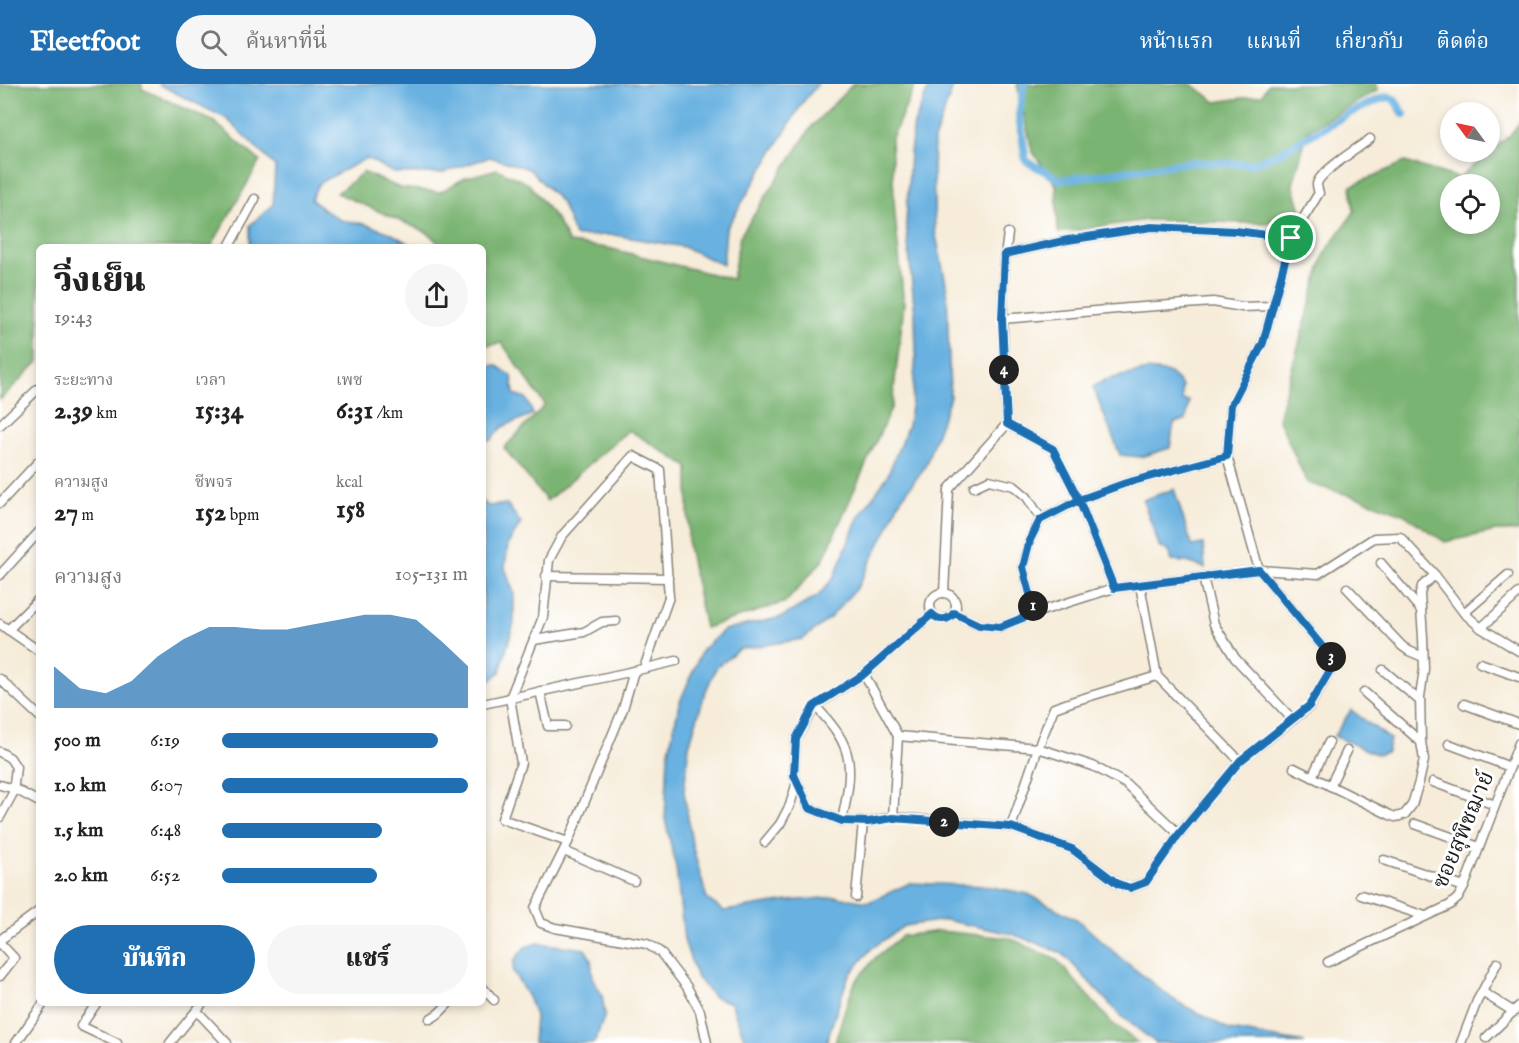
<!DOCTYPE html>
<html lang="th">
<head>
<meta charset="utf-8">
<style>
  body { margin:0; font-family:"IM FELL English","Noto Serif Thai",serif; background:#f6f6f6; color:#222; height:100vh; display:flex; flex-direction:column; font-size:22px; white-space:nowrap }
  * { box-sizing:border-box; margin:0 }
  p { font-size:20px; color:#767676 }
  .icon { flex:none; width:33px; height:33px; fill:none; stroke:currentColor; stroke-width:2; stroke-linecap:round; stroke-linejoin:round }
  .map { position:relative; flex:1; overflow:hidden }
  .side { position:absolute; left:36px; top:160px; width:450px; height:762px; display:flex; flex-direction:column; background:#fff; border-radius:9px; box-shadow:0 3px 9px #0003 }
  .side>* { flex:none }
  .needle { width:39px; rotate:303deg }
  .buttons { position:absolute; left:1440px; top:18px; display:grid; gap:12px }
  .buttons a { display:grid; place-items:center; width:60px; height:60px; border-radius:50%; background:#fff; box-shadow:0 3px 9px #0003; font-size:30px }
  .pin { position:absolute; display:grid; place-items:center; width:51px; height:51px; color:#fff; margin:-26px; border:3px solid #fff; border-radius:50%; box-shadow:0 2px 6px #0007 }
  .km { position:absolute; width:30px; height:30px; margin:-15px; border-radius:50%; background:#222; color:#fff; font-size:16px; line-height:30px; text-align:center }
  .round { display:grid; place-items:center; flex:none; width:63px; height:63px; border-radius:32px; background:#f6f6f6 }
  .head { display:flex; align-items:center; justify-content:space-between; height:102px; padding:0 18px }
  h1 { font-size:33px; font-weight:800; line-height:45px }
  .metrics { display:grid; grid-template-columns:repeat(3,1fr); gap:9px; height:102px; padding:6px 18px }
  .metrics div { display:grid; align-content:center }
  .metrics b { font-size:26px; font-weight:800 }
  .metrics small { font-size:16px; font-weight:400 }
  .metrics p { font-size:16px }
  .chart { height:168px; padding:12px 18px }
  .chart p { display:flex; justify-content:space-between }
  .chart svg { width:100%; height:108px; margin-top:6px; fill:#1f6fb2; opacity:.7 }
  .primary-button { display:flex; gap:12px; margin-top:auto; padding:12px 18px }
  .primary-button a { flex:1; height:69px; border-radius:36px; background:#1f6fb2; color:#fff; font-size:24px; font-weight:800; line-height:69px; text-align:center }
  .primary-button a+a { background:#f6f6f6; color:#222 }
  ul { padding:0 18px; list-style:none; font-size:20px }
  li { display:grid; grid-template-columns:96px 72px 1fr; align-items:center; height:45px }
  li i { height:15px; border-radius:8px; background:#1f6fb2 }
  header { display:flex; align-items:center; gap:36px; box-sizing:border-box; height:84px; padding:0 30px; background:#1f6fb2; color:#fff }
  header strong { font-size:28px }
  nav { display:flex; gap:33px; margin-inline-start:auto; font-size:21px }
  .search { width:420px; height:54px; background:#f6f6f6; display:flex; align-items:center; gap:15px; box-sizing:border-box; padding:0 21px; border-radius:33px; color:#767676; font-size:22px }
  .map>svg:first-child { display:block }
</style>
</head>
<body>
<header>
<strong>Fleetfoot</strong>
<div class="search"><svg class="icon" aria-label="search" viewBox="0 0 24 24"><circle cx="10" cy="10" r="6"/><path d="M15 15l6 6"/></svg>ค้นหาที่นี่</div>
<nav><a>หน้าแรก</a><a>แผนที่</a><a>เกี่ยวกับ</a><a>ติดต่อ</a></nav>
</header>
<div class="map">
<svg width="1519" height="959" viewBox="0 0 1519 959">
  <rect width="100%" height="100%" fill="#fff"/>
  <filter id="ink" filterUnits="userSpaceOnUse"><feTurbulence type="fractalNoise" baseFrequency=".0167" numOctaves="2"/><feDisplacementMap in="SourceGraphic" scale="12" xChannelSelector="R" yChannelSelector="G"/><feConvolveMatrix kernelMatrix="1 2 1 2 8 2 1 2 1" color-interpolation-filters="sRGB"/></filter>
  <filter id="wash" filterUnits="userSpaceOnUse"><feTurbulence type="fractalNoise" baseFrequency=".008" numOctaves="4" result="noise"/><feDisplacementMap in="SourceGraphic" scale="24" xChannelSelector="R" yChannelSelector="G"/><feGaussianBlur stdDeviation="1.35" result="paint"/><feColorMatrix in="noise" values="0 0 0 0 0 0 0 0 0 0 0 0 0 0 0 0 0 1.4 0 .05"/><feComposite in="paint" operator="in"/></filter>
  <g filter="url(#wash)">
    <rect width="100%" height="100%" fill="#f6ecd9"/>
    <g fill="#7ab472" stroke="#4b6847" stroke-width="1.5" fill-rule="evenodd">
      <polygon points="0,0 142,0 142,5 213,37 260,77 211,163 39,164 39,277 0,316"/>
      <polygon points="853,0 916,0 891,56 895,131 904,221 892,322 823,476 786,518 705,544 688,462 688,383 629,346 547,417 504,364 545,321 502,259 483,262 483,164 442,163 428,149 337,109 363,88 400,104 440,108 465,94 497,85 529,100 556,135 569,159 608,164 732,195 740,152 812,42"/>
      <polygon points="1017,0 1191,0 1216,18 1262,11 1268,0 1377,0 1378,6 1308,46 1293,100 1301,126 1271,139 1243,139 1147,136 1058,149 1056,101 1032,67"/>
      <path d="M1519,39V447H1496L1445,458L1403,430L1362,415L1307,399L1278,334L1324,170L1354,128L1351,102L1405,78L1459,94L1510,51ZM1490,100V140H1450V100Z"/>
      <polygon points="939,847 1010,854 1057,876 1111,938 1138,959 835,959 843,931 855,898 876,873 902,852"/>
    </g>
    <g fill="#68b1e0" stroke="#42667e" stroke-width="1.5">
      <polygon points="158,0 818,0 803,18 726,145 723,181 684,163 614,151 575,152 561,118 529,85 490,73 442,89 393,89 367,74 319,99 311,115 320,123 340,136 365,140 391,149 414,163 250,163 250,141 273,121 275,82 227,35"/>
      <polygon points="930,0 954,0 934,56 933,87 935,147 947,204 950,313 925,383 899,418 888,444 858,502 830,534 803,555 739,565 716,584 705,609 689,662 684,707 692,760 707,815 724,827 788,817 836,813 869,818 910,799 986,802 1028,810 1078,836 1123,876 1174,916 1230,946 1305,959 1156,959 1121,932 1062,869 1012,850 945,836 904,842 871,865 848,893 826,959 746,959 731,919 714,913 697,894 684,856 676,784 665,735 668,671 679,620 702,566 724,546 782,533 818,512 834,493 858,434 887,393 908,341 912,317 916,271 915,230 906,140 910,68 914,40"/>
      <polygon points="496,281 512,292 514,310 526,314 533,330 502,343 491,356 483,357 483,283"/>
      <polygon points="1148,286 1170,289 1182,302 1182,316 1189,317 1186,336 1174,339 1170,364 1141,373 1120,371 1093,303 1105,296"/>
      <polygon points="1174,405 1192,462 1203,460 1205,484 1187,478 1172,477 1169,466 1160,464 1143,416"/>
      <polygon points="483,417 488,422 507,420 521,439 508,460 505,484 514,509 514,539 500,588 483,603"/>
      <polygon points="1351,626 1390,655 1387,668 1378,671 1334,652"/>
      <polygon points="538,859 585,865 591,875 593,895 602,911 605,931 594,959 533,959 535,932 529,915 513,887 514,877 525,863"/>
    </g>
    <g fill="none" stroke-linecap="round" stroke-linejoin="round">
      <polyline stroke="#68b1e0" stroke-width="8" points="1024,0 1019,32 1026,77 1061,96 1190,78 1251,80 1279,69 1349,29 1380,15 1388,13 1394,15 1404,30"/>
    </g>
  </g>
  <g filter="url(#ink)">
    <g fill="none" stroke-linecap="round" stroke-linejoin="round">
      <g stroke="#89847a" stroke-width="11">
        <g id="minor">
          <polyline points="228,164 255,115"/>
          <polyline points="1005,170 1068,156 1152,143 1236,147 1291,154"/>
          <polyline points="1003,235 1129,224 1213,218 1242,223 1273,222"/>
          <polyline points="1007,340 1053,365 1079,416 1114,504"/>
          <polyline points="0,341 39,304"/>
          <polyline points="974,403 989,396 1014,402 1027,413 1041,435"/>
          <polyline points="0,419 39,377"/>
          <polyline points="1381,479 1420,525"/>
          <polyline points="0,491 39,448"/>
          <polyline points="546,492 668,494"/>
          <polyline points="1203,493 1214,540 1235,574 1293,636"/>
          <polyline points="1140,501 1157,592 1240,677"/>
          <polyline points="1347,504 1402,562 1409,567 1423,573"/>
          <path d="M944,509L949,405L1007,340C1004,276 999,212 1008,149"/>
          <circle cx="943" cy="522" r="13"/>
          <polyline points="954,529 979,541 1000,543 1035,529 1114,504 1259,486 1318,490 1374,454 1400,453 1435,491 1464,529 1481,544 1519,567"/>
          <polyline points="1035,529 1023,483 1030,456 1040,436 1079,416 1126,399 1227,372"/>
          <polyline points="1464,529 1508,491"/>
          <path d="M932,530L864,590L815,622L796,655L794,691L809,724L842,737L868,738L893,733L1011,743L1072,765L1118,800L1130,804L1146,798L1179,750L1240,677L1309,623L1335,578L1259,486L1227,372L1231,321L1263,259L1291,154L1319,109C1318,106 1317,103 1317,100C1319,88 1360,63 1370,55"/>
          <polyline points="0,540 39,567"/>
          <polyline points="1481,544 1519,509"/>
          <polyline points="8,546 39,515"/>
          <polyline points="534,556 584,548 602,538 616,537"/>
          <polyline points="1480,579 1519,593"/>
          <polyline points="1383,586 1420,617"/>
          <polyline points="634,587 623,625 568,758 535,824 541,839 555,844 647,860 660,868 687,903 700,927 707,959"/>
          <polyline points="864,590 898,652 1038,664 1093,682 1126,700 1179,750"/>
          <polyline points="0,595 39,632"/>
          <polyline points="540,607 548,642 565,642"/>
          <polyline points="1364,608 1421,658"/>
          <polyline points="483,620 634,587 676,577"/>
          <polyline points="1464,620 1519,640"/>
          <path d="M815,622C856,664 853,682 842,737"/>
          <polyline points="1449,660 1510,683"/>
          <polyline points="0,668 10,674 16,683 13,709 0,733"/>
          <polyline points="1294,684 1390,731 1395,733 1400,732 1405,730 1412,721 1419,698 1424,676 1421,658 1420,613 1424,585 1423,553 1420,510 1422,502 1435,491"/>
          <polyline points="1312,693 1329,658"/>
          <polyline points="1433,698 1495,721"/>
          <polyline points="0,701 15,705 39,718"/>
          <polyline points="1330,702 1347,667"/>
          <polyline points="893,733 898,652"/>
          <polyline points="1415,740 1479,763"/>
          <polyline points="1011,743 1038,664 1054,624 1074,617 1157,592"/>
          <polyline points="568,758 502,735 521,679 510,614 543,533 549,476 562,452 633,372 660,386 669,513 644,584"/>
          <polyline points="765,758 780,740 790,721 797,698"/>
          <polyline points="564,767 634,797"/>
          <polyline points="1384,776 1464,803"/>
          <polyline points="1361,811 1425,832"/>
          <polyline points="856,813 863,738"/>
          <polyline points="0,856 39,827"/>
          <polyline points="0,859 14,874 0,892"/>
          <polyline points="1328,878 1450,821 1458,814 1464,803 1519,659"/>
          <polyline points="483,904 494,916"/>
          <polyline points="1482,908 1497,879"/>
          <polyline points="96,920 81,942 117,959"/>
          <polyline points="197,927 227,959"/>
          <polyline points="430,935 438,930 448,920"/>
          <polyline points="1486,954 1519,922"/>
          <polyline points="16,959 43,920"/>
          <polyline points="170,959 201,921"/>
          <polyline points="1461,959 1477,917 1482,908 1514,928"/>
        </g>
      </g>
      <use href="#minor" stroke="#fff" stroke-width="8"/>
    </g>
  </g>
  <g fill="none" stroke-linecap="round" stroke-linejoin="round" filter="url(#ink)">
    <g stroke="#fff" stroke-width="12">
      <path id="route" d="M1291,154L1263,259L1231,321L1227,372L1126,399L1079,416L1040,436L1030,456L1023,483L1035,529L1000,543L979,541L954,529C948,537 939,537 932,530L864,590L814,622L796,655L794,691L809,724L842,737L868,738L893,734L1011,743L1072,765L1118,800L1130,804L1146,798L1179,750L1240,677L1309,622L1335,578L1259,486L1114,504L1079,416L1053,365L1007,340L1002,235L1005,170L1068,156L1152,143L1236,147L1291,154"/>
    </g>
    <use href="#route" stroke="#1f6fb2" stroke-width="8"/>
  </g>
  <g text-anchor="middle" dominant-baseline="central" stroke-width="6" stroke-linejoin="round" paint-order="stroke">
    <g font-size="22" fill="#1c1c1c" stroke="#fff">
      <text transform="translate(1464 746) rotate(-67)">ซอยสุพิชฌาย์</text>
    </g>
  </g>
</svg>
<div class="buttons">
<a><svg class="needle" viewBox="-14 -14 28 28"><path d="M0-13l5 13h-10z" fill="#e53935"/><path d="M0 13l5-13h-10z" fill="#767676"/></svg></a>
<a><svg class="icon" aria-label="locate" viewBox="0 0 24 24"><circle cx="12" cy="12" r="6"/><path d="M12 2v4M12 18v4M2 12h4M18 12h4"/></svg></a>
</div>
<div class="pin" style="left:1291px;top:154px;background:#1e9e55"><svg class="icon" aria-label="arrive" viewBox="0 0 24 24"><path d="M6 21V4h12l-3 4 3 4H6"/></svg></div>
<b class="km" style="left:1033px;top:522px">1</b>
<b class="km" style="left:944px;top:738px">2</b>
<b class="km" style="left:1331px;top:573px">3</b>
<b class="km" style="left:1004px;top:286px">4</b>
<section class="side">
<div class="head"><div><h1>วิ่งเย็น</h1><p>19:43</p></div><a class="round"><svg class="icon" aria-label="share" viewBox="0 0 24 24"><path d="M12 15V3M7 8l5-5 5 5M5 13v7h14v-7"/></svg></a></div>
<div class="metrics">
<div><p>ระยะทาง</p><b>2.39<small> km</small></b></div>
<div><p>เวลา</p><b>15:34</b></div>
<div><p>เพซ</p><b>6:31<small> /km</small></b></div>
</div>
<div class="metrics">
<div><p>ความสูง</p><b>27<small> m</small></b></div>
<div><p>ชีพจร</p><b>152<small> bpm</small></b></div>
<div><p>kcal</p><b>158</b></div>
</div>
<div class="chart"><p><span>ความสูง</span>105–131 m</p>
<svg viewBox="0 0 160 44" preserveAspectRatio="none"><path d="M0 44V27L10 36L20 38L30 33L40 23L50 16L60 11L70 11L80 12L90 12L100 10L110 8L120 6L130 6L140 8L150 17L160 27V44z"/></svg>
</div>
<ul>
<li><b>500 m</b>6:19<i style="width:88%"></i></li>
<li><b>1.0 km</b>6:07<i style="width:100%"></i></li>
<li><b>1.5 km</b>6:48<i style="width:65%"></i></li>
<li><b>2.0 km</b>6:52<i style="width:63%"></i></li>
</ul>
<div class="primary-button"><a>บันทึก</a><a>แชร์</a></div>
</section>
</div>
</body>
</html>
